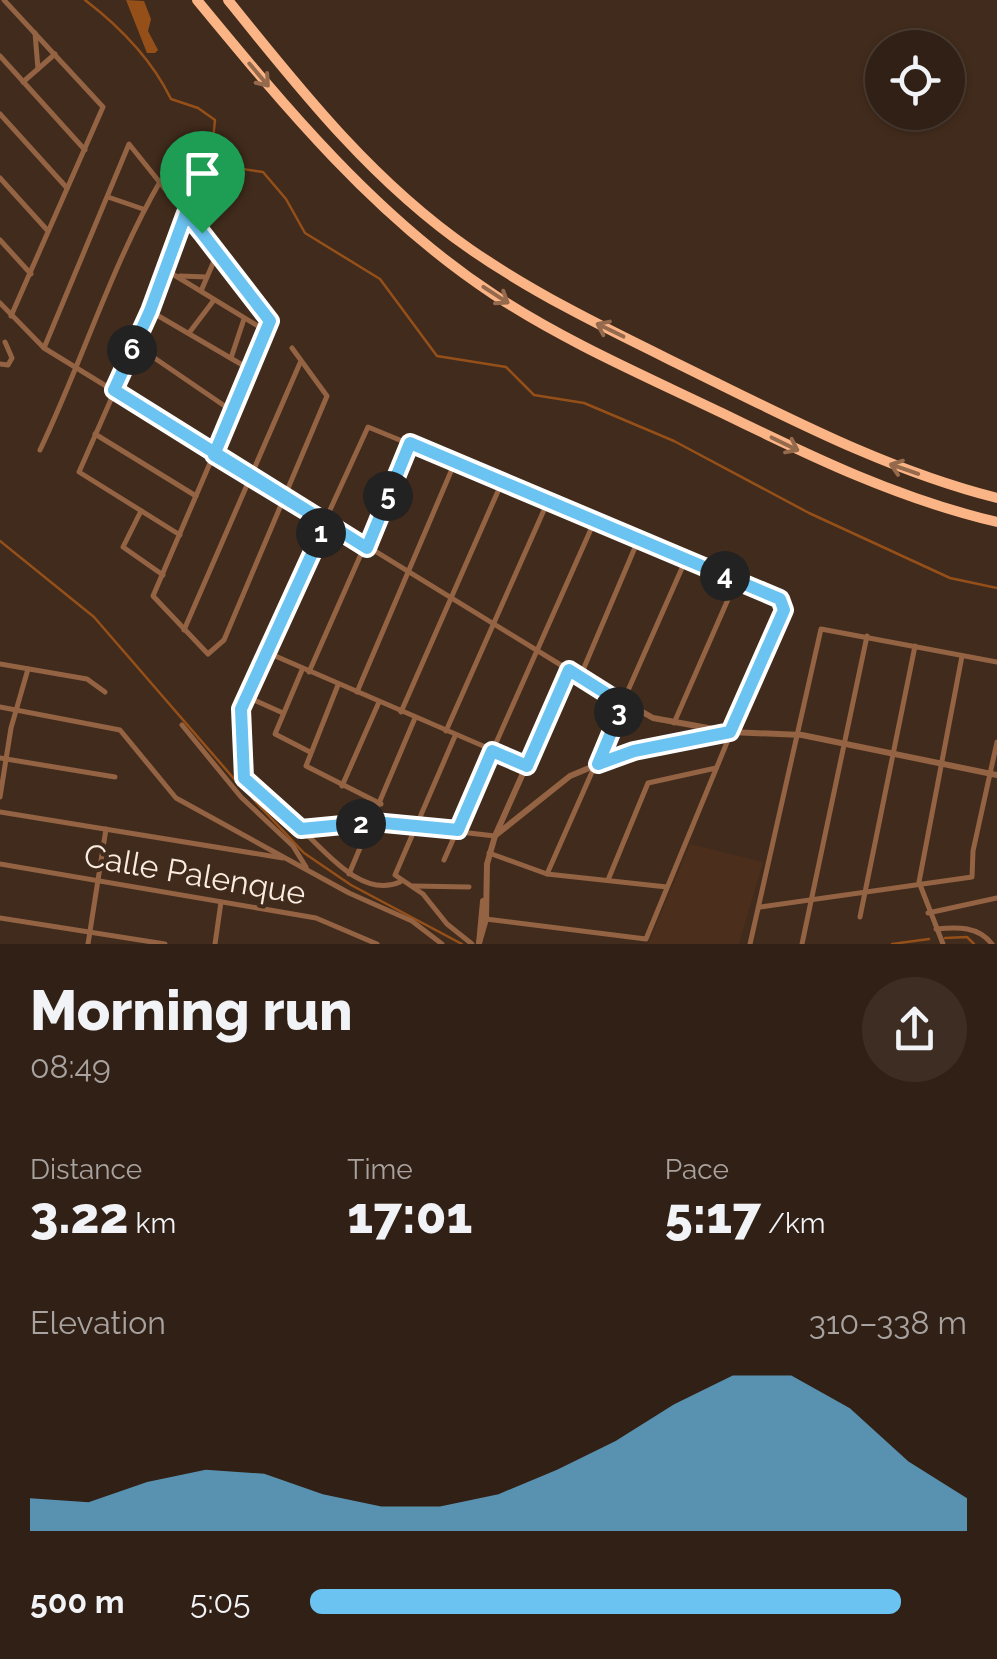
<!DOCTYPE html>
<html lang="en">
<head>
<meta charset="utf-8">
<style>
  body { margin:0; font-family:Raleway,sans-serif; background:#3d2d22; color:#f1f3f6; height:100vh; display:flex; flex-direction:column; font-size:38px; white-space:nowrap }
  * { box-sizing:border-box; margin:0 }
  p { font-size:32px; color:#a8a3a0 }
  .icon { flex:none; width:55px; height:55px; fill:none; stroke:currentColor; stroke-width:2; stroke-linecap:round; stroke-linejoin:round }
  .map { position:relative; height:944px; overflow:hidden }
  .details { display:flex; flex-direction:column; background:#312015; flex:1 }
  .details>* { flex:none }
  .buttons { position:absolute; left:865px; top:30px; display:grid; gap:20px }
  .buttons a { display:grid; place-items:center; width:100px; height:100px; border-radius:50%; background:#312015; box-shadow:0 2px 8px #0004,0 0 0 2px #4c3e34; font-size:50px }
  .pin { position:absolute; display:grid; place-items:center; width:85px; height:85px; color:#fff; margin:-102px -42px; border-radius:50% 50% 50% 0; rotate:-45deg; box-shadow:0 0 10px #0007 }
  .pin .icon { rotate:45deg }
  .km { position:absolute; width:50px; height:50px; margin:-25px; border-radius:50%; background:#222; color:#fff; font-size:28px; line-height:50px; text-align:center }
  .round { display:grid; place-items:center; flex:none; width:105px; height:105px; border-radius:52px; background:#3d2d22 }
  .overview { display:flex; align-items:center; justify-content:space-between; height:170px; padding:0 30px }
  h1 { font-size:55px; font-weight:800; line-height:75px }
  .figures { display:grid; grid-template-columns:repeat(3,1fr); gap:15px; height:170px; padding:10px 30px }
  .figures div { display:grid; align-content:center }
  .figures b { font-size:50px; font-weight:800 }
  .figures small { font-size:28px; font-weight:400 }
  .figures p { font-size:28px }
  .chart { height:280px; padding:20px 30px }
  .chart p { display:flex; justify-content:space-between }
  .chart svg { width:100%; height:180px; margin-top:10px; fill:#6bc3f2; opacity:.7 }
  ul { padding:0 30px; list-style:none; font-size:32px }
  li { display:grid; grid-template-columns:160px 120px 1fr; align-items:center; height:75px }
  li i { height:25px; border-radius:12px; background:#6bc3f2 }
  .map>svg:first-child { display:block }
</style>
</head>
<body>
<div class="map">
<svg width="997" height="944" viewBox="0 0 997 944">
  <rect width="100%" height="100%" fill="#412b1c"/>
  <polygon fill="#4b2e1b" points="690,844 763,862 739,944 648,944"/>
  <polygon fill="#95501a" points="126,0 144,1 151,19 148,31 158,50 155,53 147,53"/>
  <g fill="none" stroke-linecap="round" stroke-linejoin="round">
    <g stroke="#95501a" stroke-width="2.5">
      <path d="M85,0C119,26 152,60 171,99L198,108L215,120L212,150L223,166L263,172L286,199L305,233L380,279L437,356L506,367L534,395L584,403L674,441L809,513L950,578L997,588"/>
      <polyline points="0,541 94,617 242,788"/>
      <polyline points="252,798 304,853 351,885 462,944"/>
      <polyline points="945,938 967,937 974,944"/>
      <polyline points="892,944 929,939"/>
    </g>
    <g stroke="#936343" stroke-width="5">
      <polyline points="4,0 103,107 11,316"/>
      <polyline points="35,33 38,69"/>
      <polyline points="0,56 85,150"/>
      <polyline points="23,82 55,54"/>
      <polyline points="0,114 67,188"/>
      <polyline points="0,178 48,231"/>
      <polyline points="108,197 143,209"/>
      <polyline points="0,240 31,274"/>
      <polyline points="166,270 266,331"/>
      <polyline points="180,276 207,277"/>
      <polyline points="201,291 217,254"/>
      <polyline points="0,303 44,348 569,670"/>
      <polyline points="150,311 251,370"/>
      <polyline points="189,333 214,300"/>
      <polyline points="134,344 232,411"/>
      <polyline points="44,348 129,144 271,321 153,596 208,654 224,640 327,396 292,348"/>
      <polyline points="231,358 244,319"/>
      <polyline points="0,364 8,365 12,358 5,342"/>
      <polyline points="95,434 196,496"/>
      <path d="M40,450C82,362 112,264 161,180"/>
      <polyline points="141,511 123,547 163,575"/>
      <polyline points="180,535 79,472 150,311 186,213"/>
      <polyline points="184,630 300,363"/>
      <polyline points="266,652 527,765"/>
      <polyline points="0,664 87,679 105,692"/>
      <polyline points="302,670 275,734 310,752"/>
      <polyline points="309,672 410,443"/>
      <polyline points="580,677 639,538"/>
      <polyline points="338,685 306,766 381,804"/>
      <polyline points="357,692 455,462"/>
      <polyline points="245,696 283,713"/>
      <polyline points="0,707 120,730 176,798 349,893 412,921 442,944"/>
      <polyline points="401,712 502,482"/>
      <polyline points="674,723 736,581"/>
      <polyline points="182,725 241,797 293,846 306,867"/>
      <polyline points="446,731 548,501"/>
      <polyline points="455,736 395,875 423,894 447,924 472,944"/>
      <polyline points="0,758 115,777"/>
      <polyline points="342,786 379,702"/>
      <polyline points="0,797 11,728 28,669"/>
      <polyline points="0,812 283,858"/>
      <path d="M301,829C326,852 362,899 400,882"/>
      <polyline points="489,853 547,874 667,887"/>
      <polyline points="444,860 595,520"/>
      <polyline points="0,864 316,918 377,944"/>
      <polyline points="349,874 415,718"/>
      <polyline points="547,874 686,559"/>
      <polyline points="608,880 648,783 716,768"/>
      <polyline points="413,886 469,887"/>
      <polyline points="760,907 972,877 973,851 997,742"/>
      <polyline points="928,913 997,898"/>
      <polyline points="860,917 915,646"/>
      <polyline points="0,918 165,944"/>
      <polyline points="486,919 646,939 784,604 639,538 368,427 242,702 244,778 301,829 373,822 495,836"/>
      <path d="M936,929C958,927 978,926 992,944"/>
      <polyline points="88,944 106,829"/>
      <polyline points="215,944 221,902"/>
      <polyline points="750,944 821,629 997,662"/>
      <polyline points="802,944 867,636"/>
      <polyline points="943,944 919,882 962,656"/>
    </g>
    <g stroke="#936343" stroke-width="6">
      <polyline points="496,835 570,776 625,753 720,732"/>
      <polyline points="479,943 486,919 487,864 495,836 569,670 653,718 730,732 802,735 997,775"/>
      <polyline points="479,944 483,901"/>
    </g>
    <g stroke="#fbb485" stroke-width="10">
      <path d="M197,0C286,108 375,216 493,294C564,341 645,376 722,413C812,457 899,499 997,522"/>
      <path d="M228,0C301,91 374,183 470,249C548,303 633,341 717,383C808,428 898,473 997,498"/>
    </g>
  </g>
  <defs><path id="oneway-shaft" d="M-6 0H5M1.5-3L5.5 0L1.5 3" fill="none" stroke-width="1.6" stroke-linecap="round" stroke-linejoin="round" transform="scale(2.5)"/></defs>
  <g stroke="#95694b">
    <use href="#oneway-shaft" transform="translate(259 75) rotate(50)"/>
    <use href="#oneway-shaft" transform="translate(496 295) rotate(33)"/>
    <use href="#oneway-shaft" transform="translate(610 330) rotate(-154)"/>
    <use href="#oneway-shaft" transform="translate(785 444) rotate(26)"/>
    <use href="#oneway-shaft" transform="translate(904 469) rotate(-161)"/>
  </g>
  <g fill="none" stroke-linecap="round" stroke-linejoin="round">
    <g stroke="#fff" stroke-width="20">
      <polyline id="route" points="202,233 270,321 214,455 326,523 241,709 244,778 301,829 374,822 458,830 492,751 527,766 569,670 623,704 598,764 634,751 730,732 784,610 780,599 410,443 367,548 114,390 150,311 186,213 202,233"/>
    </g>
    <use href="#route" stroke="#6bc3f2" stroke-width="12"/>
  </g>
  <g text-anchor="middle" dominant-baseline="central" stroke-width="8" stroke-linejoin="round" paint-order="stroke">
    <g font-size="32" fill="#fbece2" stroke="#412b1c">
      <text transform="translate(195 874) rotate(10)">Calle Palenque</text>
    </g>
  </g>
</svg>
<div class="buttons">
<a><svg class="icon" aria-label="locate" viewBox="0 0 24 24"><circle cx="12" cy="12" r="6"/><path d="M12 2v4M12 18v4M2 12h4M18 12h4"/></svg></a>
</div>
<div class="pin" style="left:202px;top:233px;background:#1e9e55"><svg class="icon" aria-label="arrive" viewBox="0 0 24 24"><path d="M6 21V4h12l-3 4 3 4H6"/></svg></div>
<b class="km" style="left:321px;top:533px">1</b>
<b class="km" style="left:361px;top:824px">2</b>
<b class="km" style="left:619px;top:712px">3</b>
<b class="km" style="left:725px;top:576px">4</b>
<b class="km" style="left:388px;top:496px">5</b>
<b class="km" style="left:132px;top:350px">6</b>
</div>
<section class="details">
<div class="overview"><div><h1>Morning run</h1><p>08:49</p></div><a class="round"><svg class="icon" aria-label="share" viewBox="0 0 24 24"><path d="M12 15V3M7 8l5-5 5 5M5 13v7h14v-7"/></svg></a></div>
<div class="figures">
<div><p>Distance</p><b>3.22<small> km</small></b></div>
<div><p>Time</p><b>17:01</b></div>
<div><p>Pace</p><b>5:17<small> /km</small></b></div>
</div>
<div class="chart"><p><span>Elevation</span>310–338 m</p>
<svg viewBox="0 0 160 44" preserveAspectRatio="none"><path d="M0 44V36L10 37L20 32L30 29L40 30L50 35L60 38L70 38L80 35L90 29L100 22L110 13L120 6L130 6L140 14L150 27L160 36V44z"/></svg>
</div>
<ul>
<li><b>500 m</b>5:05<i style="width:90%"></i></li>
</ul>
</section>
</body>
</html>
